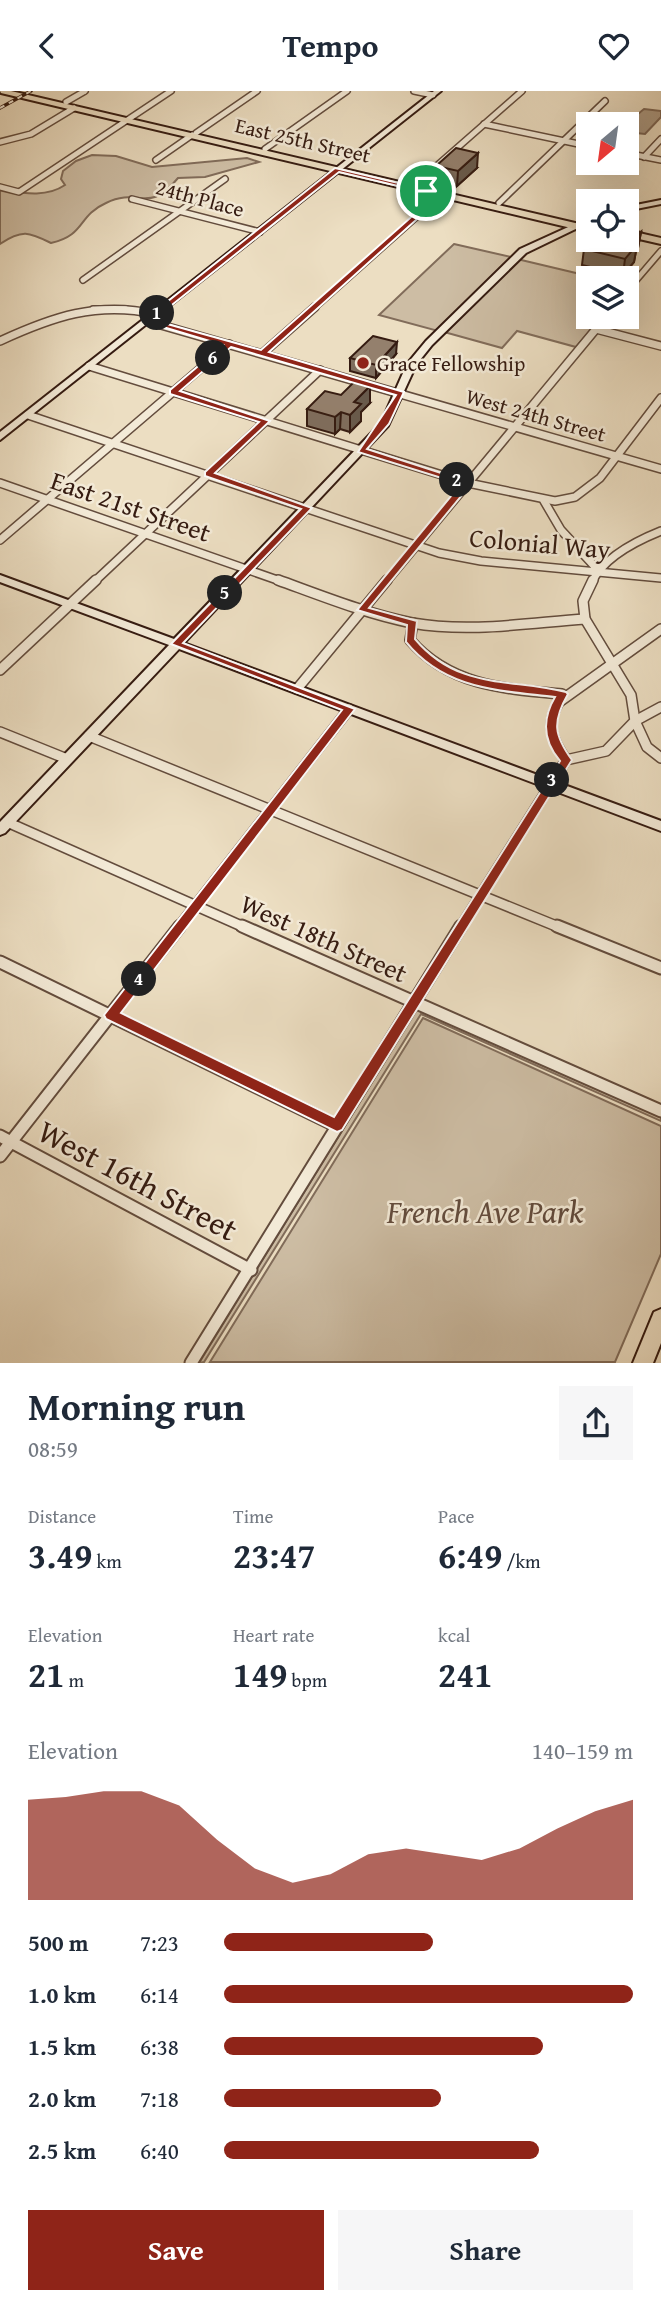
<!DOCTYPE html>
<html lang="en">
<head>
<meta charset="utf-8">
<style>
  body { margin:0; font-family:"Gentium Book Plus",serif; background:#f6f6f7; color:#1f2937; height:100vh; display:flex; flex-direction:column; font-size:26px; white-space:nowrap }
  * { box-sizing:border-box; margin:0 }
  p { font-size:23px; color:#747a83 }
  .icon { flex:none; width:38px; height:38px; fill:none; stroke:currentColor; stroke-width:2; stroke-linecap:round; stroke-linejoin:round }
  .map { position:relative; height:1272px; overflow:hidden }
  .details { display:flex; flex-direction:column; background:#fff; flex:1 }
  .details>* { flex:none }
  .needle { width:46px; rotate:209deg }
  .controls { position:absolute; left:576px; top:21px; display:grid; gap:14px }
  .controls a { display:grid; place-items:center; width:63px; height:63px; border-radius:0px; background:#fff; box-shadow:0 7px 28px #0002; font-size:35px }
  .pin { position:absolute; display:grid; place-items:center; width:60px; height:60px; color:#fff; margin:-30px; border:4px solid #fff; border-radius:50%; box-shadow:0 2px 7px #0007 }
  .km { position:absolute; width:35px; height:35px; margin:-18px; border-radius:50%; background:#222; color:#fff; font-size:19px; line-height:35px; text-align:center }
  .round { display:grid; place-items:center; flex:none; width:74px; height:74px; border-radius:0px; background:#f6f6f7 }
  .head { display:flex; align-items:center; justify-content:space-between; height:119px; padding:0 28px }
  h1 { font-size:38px; font-weight:600; line-height:52px }
  .figures { display:grid; grid-template-columns:repeat(3,1fr); gap:10px; height:119px; padding:7px 28px }
  .figures div { display:grid; align-content:center }
  .figures b { font-size:35px; font-weight:600 }
  .figures small { font-size:19px; font-weight:400 }
  .figures p { font-size:19px }
  .chart { height:196px; padding:14px 28px }
  .chart p { display:flex; justify-content:space-between }
  .chart svg { width:100%; height:126px; margin-top:7px; fill:#8f2418; opacity:.7 }
  .primary-button { display:flex; gap:14px; margin-top:auto; padding:14px 28px }
  .primary-button a { flex:1; height:80px; border-radius:0px; background:#8f2418; color:#fff; font-size:28px; font-weight:600; line-height:80px; text-align:center }
  .primary-button a+a { background:#f6f6f7; color:#1f2937 }
  ul { padding:0 28px; list-style:none; font-size:23px }
  li { display:grid; grid-template-columns:112px 84px 1fr; align-items:center; height:52px }
  li i { height:18px; border-radius:9px; background:#8f2418 }
  header { display:flex; justify-content:space-between; align-items:center; height:91px; padding:0 28px; background:#fff; font-size:32px; font-weight:600 }
  .map>svg:first-child { display:block }
</style>
</head>
<body>
<header><svg class="icon" aria-label="back" viewBox="0 0 24 24"><path d="M15 5l-7 7 7 7"/></svg>Tempo<svg class="icon" aria-label="heart" viewBox="0 0 24 24"><path d="M12 20l-8-8c-3-5 5-10 8-4 3-6 11-1 8 4z"/></svg></header>
<div class="map">
<svg width="661" height="1272" viewBox="0 0 661 1272">
  <rect width="100%" height="100%" fill="#ecdec2"/>
  <filter id="stains"><feTurbulence type="fractalNoise" baseFrequency=".00286" numOctaves="4"/><feColorMatrix values="0 0 0 0 .2 0 0 0 0 .09 0 0 0 0 .02 0 0 0 .5 -.17"/></filter>
  <radialGradient id="worn" r=".72"><stop offset=".6" stop-color="#630" stop-opacity="0"/><stop offset="1" stop-color="#630" stop-opacity=".3"/></radialGradient>
  <g fill="#cdbda4" stroke="#816c5a" stroke-width="2">
    <path d="M92,64L116,65L152,76L247,67L259,71L205,86L178,87C147,125 140,95 106,112C77,125 86,144 51,152C29,141 22,138 0,153V99C22,102 46,107 65,94L61,88L63,80L76,70Z"/>
    <polygon points="454,153 511,166 438,240 379,224"/>
    <polygon points="517,168 597,187 588,187 588,226 602,226 576,256 517,240 502,257 444,241"/>
    <polygon points="417,918 661,1026 661,1030 421,923 204,1271 199,1272"/>
    <polygon points="423,927 661,1035 661,1163 615,1271 210,1271"/>
  </g>
  <polygon fill="#ae9c86" stroke="#7e6857" stroke-width="2" points="644,18 661,20 661,26 645,43 627,41 626,33"/>
  <g fill="none" stroke-linecap="round" stroke-linejoin="round">
    <g stroke="#634c3d" stroke-width="8">
      <g id="street-far3">
        <polyline points="414,0 433,4"/>
        <polyline points="66,11 85,0"/>
        <polyline points="484,33 588,55"/>
        <polyline points="196,42 257,0"/>
        <polyline points="0,51 31,43 74,17"/>
        <polyline points="265,58 347,0"/>
        <polyline points="626,62 661,69"/>
        <polyline points="644,66 661,48"/>
        <polyline points="156,69 192,44"/>
        <polyline points="416,93 522,0"/>
        <polyline points="0,96 19,101 171,0"/>
        <polyline points="132,108 260,141"/>
        <polyline points="499,112 605,10"/>
        <polyline points="83,189 225,88"/>
        <polyline points="626,201 661,160"/>
        <polyline points="93,218 126,218"/>
        <polyline points="313,218 442,103"/>
      </g>
    </g>
    <g stroke="#634c3d" stroke-width="10">
      <g id="street-far2">
        <polyline points="147,230 661,378"/>
        <polyline points="596,238 661,255"/>
        <path d="M0,250C52,226 97,210 155,223"/>
        <polyline points="263,262 315,216"/>
        <polyline points="89,275 468,392 555,410 575,406 600,387 661,307"/>
        <polyline points="28,324 439,462 481,470 661,487"/>
        <polyline points="0,392 283,491"/>
        <polyline points="544,410 561,439 598,479"/>
        <polyline points="0,449 229,253"/>
        <polyline points="94,491 320,279"/>
        <polyline points="386,491 606,226"/>
        <path d="M592,491C604,466 636,450 661,440"/>
      </g>
    </g>
    <g stroke="#634c3d" stroke-width="12">
      <g id="street-far1">
        <path d="M278,489C322,505 367,523 412,532C469,542 528,532 585,528"/>
        <path d="M413,532L410,549C450,595 505,598 562,603"/>
        <polyline points="0,579 96,489"/>
        <polyline points="297,598 387,489"/>
        <polyline points="661,616 635,630 647,656 661,667"/>
        <polyline points="0,641 67,668"/>
        <polyline points="89,645 561,837"/>
        <path d="M566,669C552,648 545,633 559,611L661,538"/>
        <polyline points="7,731 246,837"/>
        <polyline points="178,837 349,618"/>
        <polyline points="460,837 566,669 606,660 635,630 631,604 585,528 583,510 593,489"/>
      </g>
    </g>
    <g stroke="#634c3d" stroke-width="15">
      <g id="street">
        <polyline points="242,835 661,1020"/>
        <polyline points="557,835 661,877"/>
        <polyline points="0,871 337,1035"/>
        <polyline points="0,1045 251,1179"/>
        <polyline points="0,1065 180,835"/>
        <polyline points="191,1272 461,835"/>
      </g>
    </g>
    <g stroke="#351b11" stroke-width="4">
      <g id="secondary">
        <polygon points="434,0 441,0 0,349 0,341"/>
        <polygon points="661,109 661,113 626,120 626,116"/>
        <polygon points="588,127 588,132 526,162 432,254 416,274 388,335 184,552 661,730 661,740 179,558 5,742 0,744 0,731 169,554 0,491 0,484 174,548 381,332 407,273 426,250 520,158"/>
      </g>
    </g>
    <g stroke="#351b11" stroke-width="4">
      <g id="primary">
        <polygon points="0,0 11,0 588,135 588,141 1,2"/>
        <polygon points="626,139 661,147 661,153 626,145"/>
        <polygon points="661,1218 661,1252 653,1272 633,1272 654,1221"/>
      </g>
    </g>
    <use href="#street-far3" stroke="#f3ead7" stroke-width="5"/>
    <use href="#street-far2" stroke="#f3ead7" stroke-width="7"/>
    <use href="#street-far1" stroke="#f3ead7" stroke-width="9"/>
    <use href="#street" stroke="#f3ead7" stroke-width="11"/>
    <use href="#secondary" fill="#f3ead7" fill-rule="evenodd"/>
    <use href="#primary" fill="#ecdec2" fill-rule="evenodd"/>
    <g stroke="#351b11" stroke-width="3.5">
      <polyline id="rail" points="0,17 31,0"/>
    </g>
    <use href="#rail" stroke="#f3ead7" stroke-width="2" stroke-dasharray="5" stroke-linecap="butt"/>
  </g>
  <g fill="#7f6e5e" stroke="#351b11" stroke-width="2">
    <polygon points="436,75 477,77 457,95 435,90"/>
    <polygon points="641,141 638,157 636,160 634,171 623,184 582,174 584,158"/>
    <polygon points="396,263 376,287 350,280 350,267"/>
    <polygon points="370,312 361,321 361,330 350,341 340,338 335,343 307,335 307,318"/>
  </g>
  <g fill="#685a4c" stroke="#351b11" stroke-width="2">
    <polygon points="478,62 477,77 457,95 458,80"/>
    <polygon points="641,141 638,157 636,160 634,171 623,184 625,168 629,154"/>
    <polygon points="397,251 396,263 376,287 376,274"/>
    <polygon points="370,295 370,312 361,321 361,330 350,341 350,324 354,311"/>
    <polygon points="341,321 340,338 335,343 335,326"/>
  </g>
  <g fill="#94806d" stroke="#351b11" stroke-width="2">
    <polygon points="456,57 478,62 458,80 436,75"/>
    <polygon points="626,138 641,141 629,154 636,155 625,168 584,158 595,149 626,149"/>
    <polygon points="373,245 397,251 376,274 350,267"/>
    <polygon points="354,291 370,295 354,311 361,313 350,324 341,321 335,326 307,318 325,300 341,304"/>
  </g>
  <path fill="#8f2418" stroke="#fff" stroke-width="2" fill-rule="evenodd" d="M335,77L445,103L269,261L404,301L389,333L367,358L472,392L369,517L417,530L415,548C458,599 509,587 566,601L568,603C552,631 554,644 572,669L342,1039L337,1041L106,928L104,924L342,619L171,553L301,418L205,385V381L259,331L170,303V299L223,254L143,230ZM339,81L436,104L261,259L153,229ZM231,256L396,304L358,361L461,393L357,519L407,534L406,551C445,599 498,599 555,606C542,628 543,650 560,670L334,1026L121,922L355,618L183,552L312,417L215,382L270,330L180,300Z"/>
  <circle fill="#8f2418" stroke="#f3ead7" stroke-width="2.5" cx="363" cy="272" r="7"/>
  <g text-anchor="middle" dominant-baseline="central" stroke-width="5" stroke-linejoin="round" paint-order="stroke">
    <g font-size="21" fill="#351b11" stroke="#f3ead7">
      <text transform="translate(303 49) rotate(13)">East 25th Street</text>
      <text transform="translate(200 107) rotate(15)">24th Place</text>
      <text transform="translate(536 324) rotate(16)">West 24th Street</text>
    </g>
    <g font-size="21" fill="#351b11" stroke="#f3ead7" text-anchor="start">
      <text x="377" y="272">Grace Fellowship</text>
    </g>
    <g font-size="26" fill="#351b11" stroke="#f3ead7">
      <text transform="translate(131 415) rotate(19)">East 21st Street</text>
      <text transform="translate(540 452) rotate(5)">Colonial Way</text>
      <text transform="translate(324 847) rotate(24)">West 18th Street</text>
    </g>
    <g font-size="32" fill="#351b11" stroke="#f3ead7">
      <text transform="translate(138 1089) rotate(28)">West 16th Street</text>
    </g>
    <g font-size="32" font-style="italic" fill="#634c3d" stroke="#f3ead7">
      <text x="485" y="1120">French Ave Park</text>
    </g>
  </g>
  <rect width="100%" height="100%" filter="url(#stains)"/>
  <rect width="100%" height="100%" fill="url(#worn)"/>
</svg>
<div class="controls">
<a><svg class="needle" viewBox="-14 -14 28 28"><path d="M0-13l5 13h-10z" fill="#e53935"/><path d="M0 13l5-13h-10z" fill="#747a83"/></svg></a>
<a><svg class="icon" aria-label="locate" viewBox="0 0 24 24"><circle cx="12" cy="12" r="6"/><path d="M12 2v4M12 18v4M2 12h4M18 12h4"/></svg></a>
<a><svg class="icon" aria-label="layers" viewBox="0 0 24 24"><path d="M12 4l9 5-9 5-9-5zM3 14l9 5 9-5"/></svg></a>
</div>
<div class="pin" style="left:426px;top:100px;background:#1e9e55"><svg class="icon" aria-label="arrive" viewBox="0 0 24 24"><path d="M6 21V4h12l-3 4 3 4H6"/></svg></div>
<b class="km" style="left:157px;top:222px">1</b>
<b class="km" style="left:457px;top:389px">2</b>
<b class="km" style="left:552px;top:689px">3</b>
<b class="km" style="left:139px;top:888px">4</b>
<b class="km" style="left:225px;top:502px">5</b>
<b class="km" style="left:213px;top:267px">6</b>
</div>
<section class="details">
<div class="head"><div><h1>Morning run</h1><p>08:59</p></div><a class="round"><svg class="icon" aria-label="share" viewBox="0 0 24 24"><path d="M12 15V3M7 8l5-5 5 5M5 13v7h14v-7"/></svg></a></div>
<div class="figures">
<div><p>Distance</p><b>3.49<small> km</small></b></div>
<div><p>Time</p><b>23:47</b></div>
<div><p>Pace</p><b>6:49<small> /km</small></b></div>
</div>
<div class="figures">
<div><p>Elevation</p><b>21<small> m</small></b></div>
<div><p>Heart rate</p><b>149<small> bpm</small></b></div>
<div><p>kcal</p><b>241</b></div>
</div>
<div class="chart"><p><span>Elevation</span>140–159 m</p>
<svg viewBox="0 0 160 44" preserveAspectRatio="none"><path d="M0 44V9L10 8L20 6L30 6L40 11L50 23L60 33L70 38L80 35L90 28L100 26L110 28L120 30L130 26L140 19L150 13L160 9V44z"/></svg>
</div>
<ul>
<li><b>500 m</b>7:23<i style="width:51%"></i></li>
<li><b>1.0 km</b>6:14<i style="width:100%"></i></li>
<li><b>1.5 km</b>6:38<i style="width:78%"></i></li>
<li><b>2.0 km</b>7:18<i style="width:53%"></i></li>
<li><b>2.5 km</b>6:40<i style="width:77%"></i></li>
</ul>
<div class="primary-button"><a>Save</a><a>Share</a></div>
</section>
</body>
</html>
